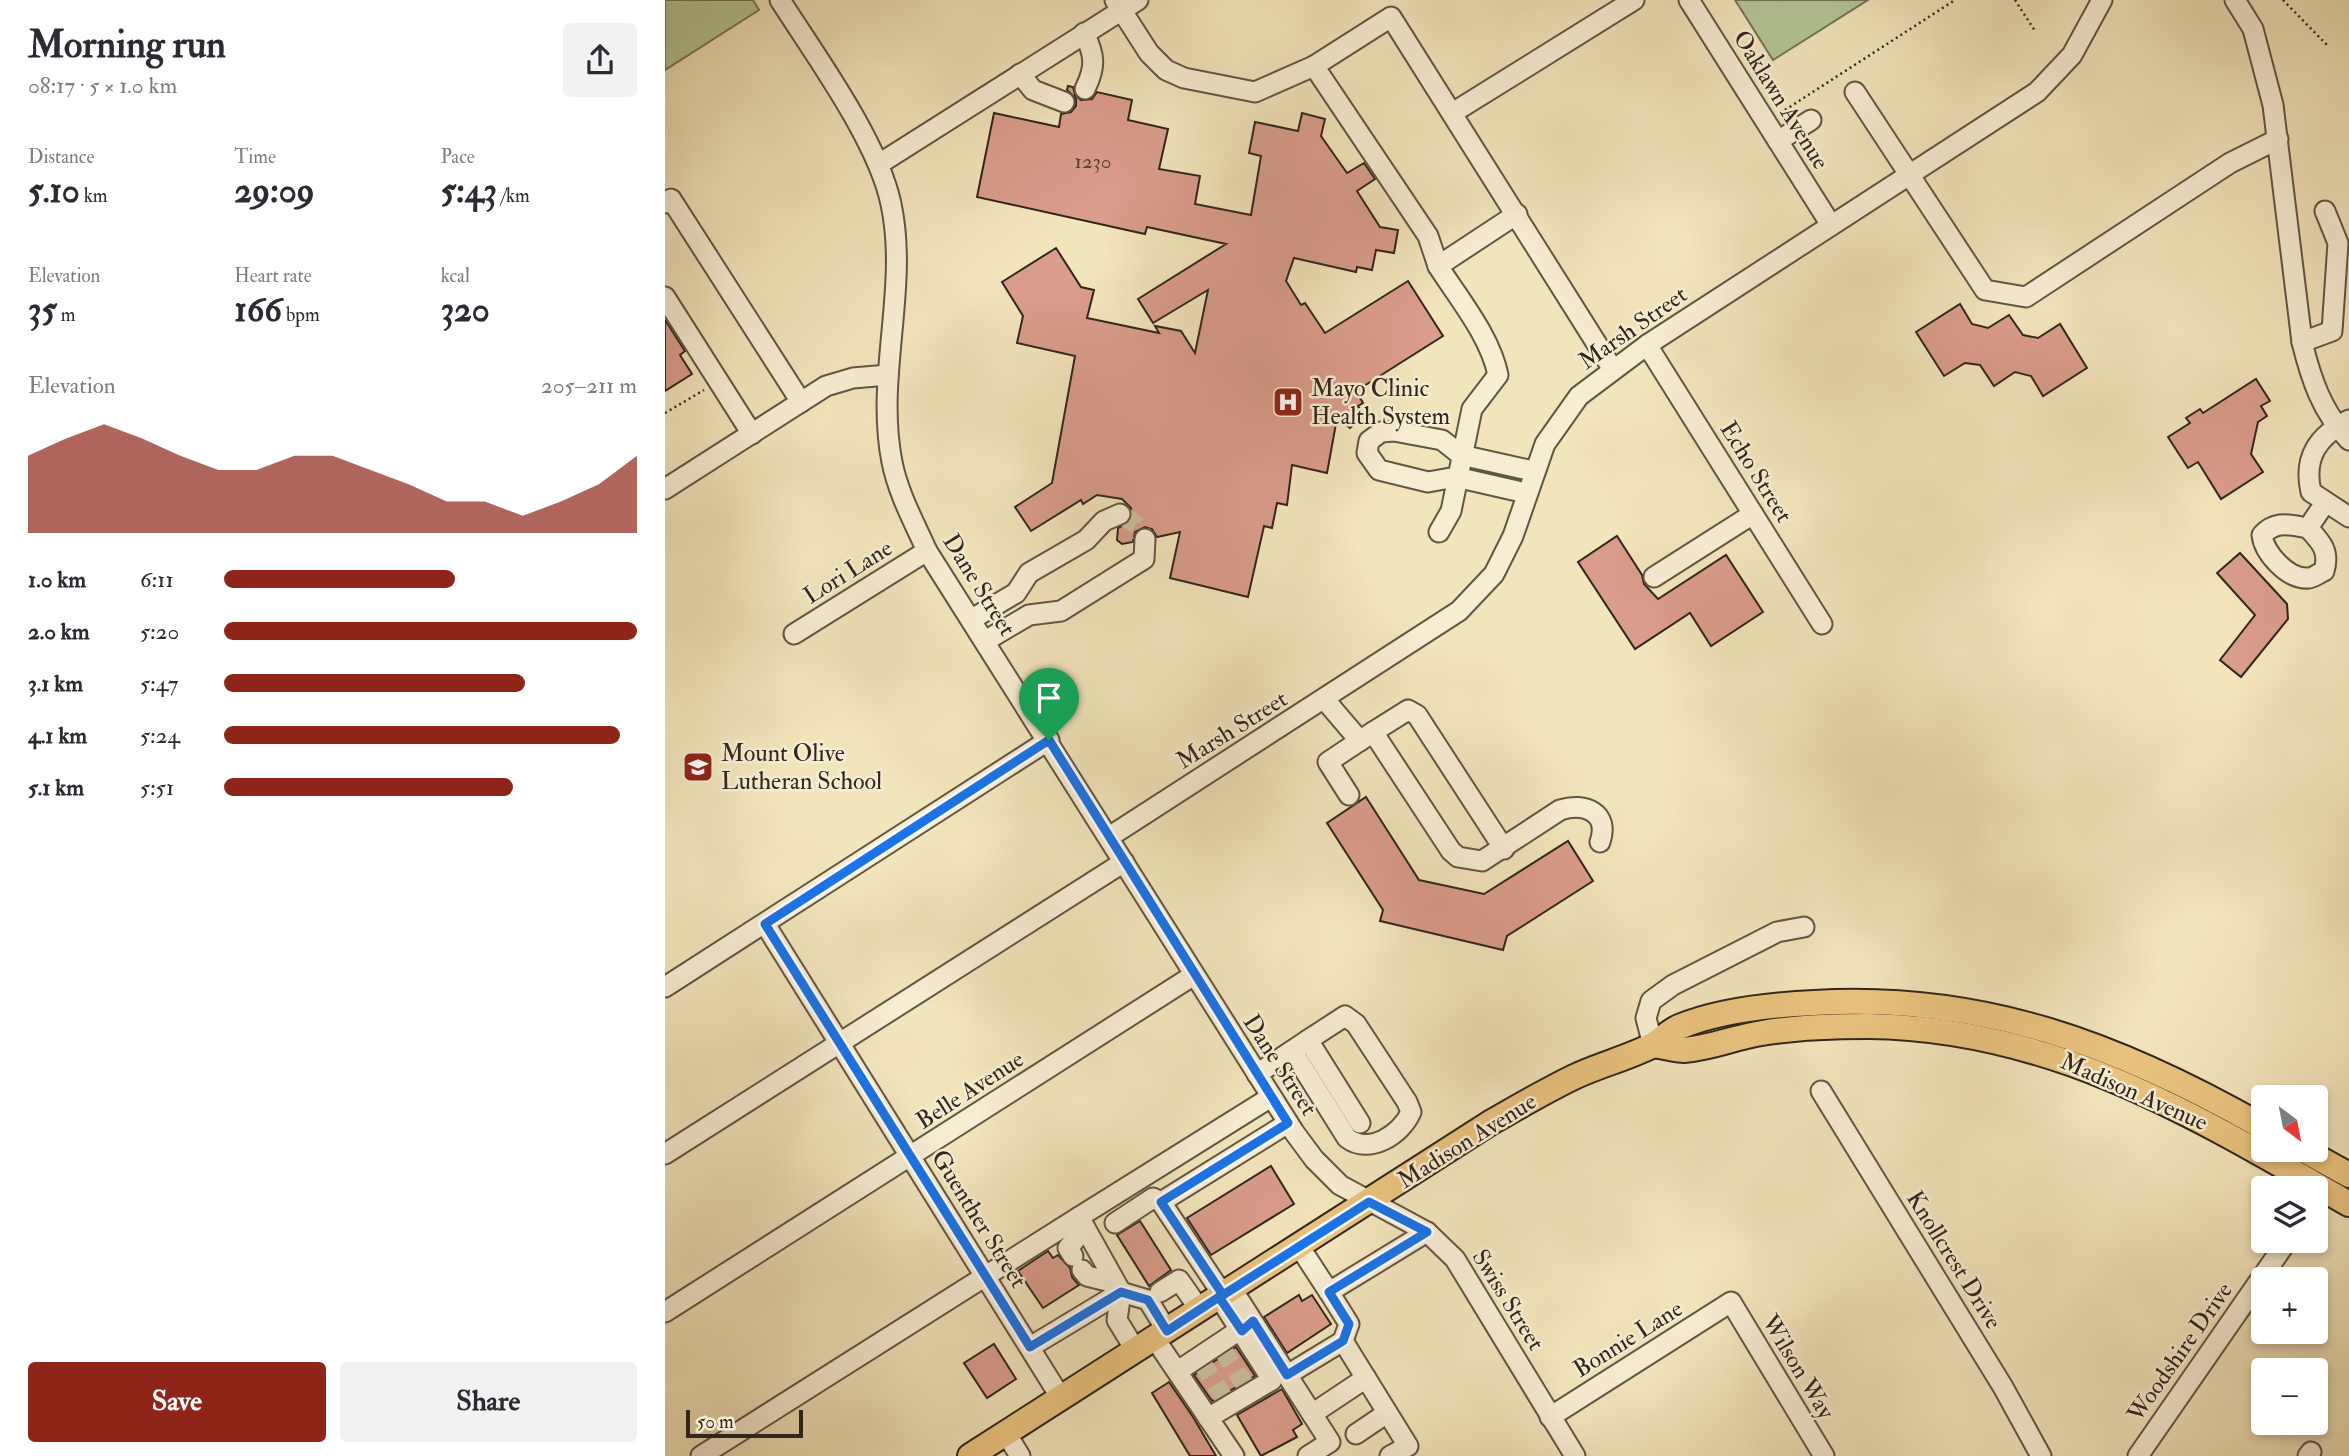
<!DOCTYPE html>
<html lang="en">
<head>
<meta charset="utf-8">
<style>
  body { margin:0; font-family:"IM FELL Double Pica",serif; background:#f2f2f3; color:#2b2b33; height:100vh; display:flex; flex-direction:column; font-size:26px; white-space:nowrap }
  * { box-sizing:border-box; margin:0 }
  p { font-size:23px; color:#7c7c81 }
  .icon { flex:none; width:38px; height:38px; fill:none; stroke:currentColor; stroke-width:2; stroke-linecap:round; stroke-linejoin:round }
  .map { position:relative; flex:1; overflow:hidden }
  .details { display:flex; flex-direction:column; background:#fff; width:665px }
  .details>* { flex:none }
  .needle { width:46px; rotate:148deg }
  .tools { position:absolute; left:1586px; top:1085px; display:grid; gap:14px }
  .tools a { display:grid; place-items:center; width:77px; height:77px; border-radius:7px; background:#fff; box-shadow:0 4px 10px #0003; font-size:35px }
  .scale { position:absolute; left:21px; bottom:18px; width:117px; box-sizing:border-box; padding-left:7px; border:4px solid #31261d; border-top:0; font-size:19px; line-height:24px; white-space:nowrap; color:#31261d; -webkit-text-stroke:5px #f7edd3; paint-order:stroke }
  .pin { position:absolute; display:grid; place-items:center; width:60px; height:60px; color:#fff; margin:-72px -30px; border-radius:50% 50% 50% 0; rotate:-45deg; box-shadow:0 0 7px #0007 }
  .pin .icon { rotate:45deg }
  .round { display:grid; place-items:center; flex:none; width:74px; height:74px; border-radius:7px; background:#f2f2f3 }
  .headline { display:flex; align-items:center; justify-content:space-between; height:119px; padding:0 28px }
  h1 { font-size:38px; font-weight:700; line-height:52px }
  .metrics { display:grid; grid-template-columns:repeat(3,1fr); gap:10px; height:119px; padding:7px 28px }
  .metrics div { display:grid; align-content:center }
  .metrics b { font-size:35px; font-weight:700 }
  .metrics small { font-size:19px; font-weight:400 }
  .metrics p { font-size:19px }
  .chart { height:196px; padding:14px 28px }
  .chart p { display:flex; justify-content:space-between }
  .chart svg { width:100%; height:126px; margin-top:7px; fill:#8f2418; opacity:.7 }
  .primary-button { display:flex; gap:14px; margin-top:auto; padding:14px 28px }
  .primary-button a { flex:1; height:80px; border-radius:7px; background:#8f2418; color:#fff; font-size:28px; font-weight:700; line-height:80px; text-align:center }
  .primary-button a+a { background:#f2f2f3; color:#2b2b33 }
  ul { padding:0 28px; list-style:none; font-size:23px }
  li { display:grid; grid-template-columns:112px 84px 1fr; align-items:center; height:52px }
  li i { height:18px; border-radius:9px; background:#8f2418 }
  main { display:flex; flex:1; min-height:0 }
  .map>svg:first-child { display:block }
</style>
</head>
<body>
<main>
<section class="details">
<div class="headline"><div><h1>Morning run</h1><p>08:17 · 5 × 1.0 km</p></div><a class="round"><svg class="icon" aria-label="share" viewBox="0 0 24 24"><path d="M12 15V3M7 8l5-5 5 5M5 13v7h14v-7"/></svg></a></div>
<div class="metrics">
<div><p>Distance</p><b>5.10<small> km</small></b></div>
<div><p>Time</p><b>29:09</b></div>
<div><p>Pace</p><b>5:43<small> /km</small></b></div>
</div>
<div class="metrics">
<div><p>Elevation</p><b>35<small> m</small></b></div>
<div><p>Heart rate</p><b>166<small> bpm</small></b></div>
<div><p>kcal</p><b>320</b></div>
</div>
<div class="chart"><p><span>Elevation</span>205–211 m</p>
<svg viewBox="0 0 160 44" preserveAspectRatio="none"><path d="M0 44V17L10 11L20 6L30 11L40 17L50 22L60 22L70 17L80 17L90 22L100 27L110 33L120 33L130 38L140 33L150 27L160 17V44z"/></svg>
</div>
<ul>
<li><b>1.0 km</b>6:11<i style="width:56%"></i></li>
<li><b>2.0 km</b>5:20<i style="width:100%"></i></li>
<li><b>3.1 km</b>5:47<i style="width:73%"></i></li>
<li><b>4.1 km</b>5:24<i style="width:96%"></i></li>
<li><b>5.1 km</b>5:51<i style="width:70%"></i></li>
</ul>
<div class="primary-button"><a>Save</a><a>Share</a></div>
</section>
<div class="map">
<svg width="1684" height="1456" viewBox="0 0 1684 1456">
  <rect width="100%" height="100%" fill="#f2e4bb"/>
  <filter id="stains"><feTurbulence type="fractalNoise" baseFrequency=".00286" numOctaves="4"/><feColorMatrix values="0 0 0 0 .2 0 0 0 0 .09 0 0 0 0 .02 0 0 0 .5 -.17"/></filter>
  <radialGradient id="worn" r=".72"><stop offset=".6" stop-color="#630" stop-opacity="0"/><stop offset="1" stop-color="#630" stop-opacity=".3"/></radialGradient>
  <g fill="#b4c595" stroke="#727659" stroke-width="2">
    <polygon points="0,0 88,0 94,10 0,70"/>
    <polygon points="1070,0 1203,0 1108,60"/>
  </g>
  <g fill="#da9c8b" stroke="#31261d" stroke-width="2">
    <polygon points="403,86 408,87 410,95 416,100 427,99 432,92 467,100 463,120 503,129 494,169 535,176 530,204 586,215 596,156 584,153 590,122 633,131 637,113 660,119 656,136 682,173 699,163 710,179 692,191 715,227 733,230 729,253 711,250 707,270 692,267 691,272 629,258 621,281 636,305 640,303 660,333 743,281 778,336 691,391 698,403 693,406 699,415 685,428 672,418 662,473 627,465 622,505 612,503 607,528 599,526 583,597 505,578 515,532 492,537 487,529 480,527 470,532 468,542 457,544 452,540 453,528 464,522 467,516 466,508 457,499 432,495 418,504 416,500 366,531 350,507 387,483 410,356 352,343 358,316 337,282 391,248 416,287 429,290 422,318 494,333 490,326 516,331 530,353 543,290 488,323 473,299 561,244 482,227 480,234 312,197 329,113 394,127 396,114 406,112 411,106 411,99 402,90"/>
    <polygon points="1295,304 1307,324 1323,328 1344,315 1358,335 1373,338 1395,324 1422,368 1378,396 1366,376 1350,372 1329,386 1315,365 1300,363 1279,376 1251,332"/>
    <polygon points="0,320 20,351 15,355 27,374 0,391"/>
    <polygon points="1591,379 1605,401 1596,406 1602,416 1593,422 1586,454 1598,472 1556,499 1533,462 1523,468 1503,437 1525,423 1521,418 1535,409 1538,413"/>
    <polygon points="952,536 977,575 979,584 993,599 1061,555 1098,612 1046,646 1025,613 970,649 913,562"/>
    <polygon points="1575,553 1622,604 1623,619 1576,677 1555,660 1590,615 1552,573"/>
    <polygon points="701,797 754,880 819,894 903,841 928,881 842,936 838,950 715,921 718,910 662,823"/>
    <polygon points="606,1166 629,1204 546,1255 522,1218"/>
    <polygon points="475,1221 506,1270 484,1286 452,1235"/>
    <polygon points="383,1251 388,1258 393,1255 405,1268 407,1277 414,1285 378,1308 353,1271"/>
    <polygon points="634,1295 637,1301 647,1295 666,1324 622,1353 599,1317"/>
    <polygon points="329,1344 351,1379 322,1398 299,1363"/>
    <polygon points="571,1347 590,1376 547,1401 529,1375"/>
    <polygon points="504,1382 528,1417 551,1456 525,1456 487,1393"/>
    <polygon points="617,1389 637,1424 628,1430 632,1437 596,1456 572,1415"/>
  </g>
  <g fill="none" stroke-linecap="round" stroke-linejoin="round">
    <g stroke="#cbbe9b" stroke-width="19" stroke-dasharray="19 10" stroke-linecap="butt">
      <polyline points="455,514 471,524 480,539"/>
      <polyline points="556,1347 580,1385"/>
      <polyline points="535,1360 559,1398"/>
    </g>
    <g stroke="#615644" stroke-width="23">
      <g id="minor">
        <path d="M115,0C150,55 213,141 226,204C244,288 210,377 227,462C233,493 249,522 262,551L629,1132L649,1159L675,1185L762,1232L790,1259L910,1456"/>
        <polyline points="450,0 484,53 501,70 519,78 590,92 649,66 726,17 947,368"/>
        <polyline points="1024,0 1166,225"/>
        <path d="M1570,0L1588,29L1608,105L1637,342C1646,379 1657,412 1684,440"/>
        <path d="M419,33C430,55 431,67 420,89"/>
        <polyline points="649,66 763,236 773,266"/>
        <polyline points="355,74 368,90 399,102"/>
        <polyline points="1190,92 1320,290 1361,297 1565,163 1613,139"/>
        <polyline points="789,112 969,0"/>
        <polyline points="1113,141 1146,120"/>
        <polyline points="214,164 473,0"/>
        <polyline points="0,203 6,199 136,402"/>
        <polyline points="0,297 87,434"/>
        <polyline points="1637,342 1667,331 1673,243 1660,211"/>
        <polyline points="982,345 1157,624"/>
        <path d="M1684,420C1653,436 1638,457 1646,492L1684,517"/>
        <polyline points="0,489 161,386 188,378 223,375"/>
        <polyline points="861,493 791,477 763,482 714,470 702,453 704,441 716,432 729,431 777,440 796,455 868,471"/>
        <path d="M1643,528C1656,542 1665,551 1659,571C1654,573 1648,578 1644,578C1623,580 1599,553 1597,535C1611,520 1624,525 1643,528L1660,503"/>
        <path d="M774,532L786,511L807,409L833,375C825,336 794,299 773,266L852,214"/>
        <polyline points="989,577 1088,514"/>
        <polyline points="307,619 351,593 364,573 421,540 439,521 455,514"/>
        <polyline points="129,634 262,551"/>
        <polyline points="320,641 364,615 396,611 479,559 480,539"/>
        <polyline points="660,700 695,741"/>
        <polyline points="708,732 743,710 752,715 839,849"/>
        <path d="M684,795L663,762L708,732L786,851L793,857L817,861L895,810C920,802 945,813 935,842"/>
        <polyline points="444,837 794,611 829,574 848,536 880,444 914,396 982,345 1372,92 1407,55 1437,0"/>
        <polyline points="100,924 396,1398"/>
        <polyline points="0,987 384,740"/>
        <polyline points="988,1045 981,1018 986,1001 1008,985 1112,932 1139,927"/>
        <path d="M628,1052L682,1138C704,1155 736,1135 746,1112L742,1102L691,1024L680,1016L643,1040"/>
        <polyline points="592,1074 643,1040 695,1123"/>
        <polyline points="1156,1091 1338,1387 1376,1456"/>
        <polyline points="0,1154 459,862"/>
        <polyline points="496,1202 623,1123"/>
        <polyline points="414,1217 606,1097"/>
        <polyline points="450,1223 488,1198 496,1202 558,1295"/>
        <polyline points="634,1246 664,1292 762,1232"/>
        <polyline points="408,1256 403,1248 420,1228"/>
        <polyline points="417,1270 422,1276 450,1283"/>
        <polyline points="567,1289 622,1375 678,1341 684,1324 664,1292"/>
        <polyline points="495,1292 514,1280 535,1310"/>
        <polyline points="0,1312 529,975"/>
        <polyline points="490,1339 569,1456"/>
        <polyline points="678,1341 743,1446 725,1456"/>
        <polyline points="471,1351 452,1320 456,1292 483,1300 502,1331"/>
        <polyline points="513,1371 585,1323"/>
        <polyline points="622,1375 665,1442 643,1456"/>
        <polyline points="647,1414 701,1378"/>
        <polyline points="885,1417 1066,1302 1159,1456"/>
        <polyline points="543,1418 607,1380 554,1297"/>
        <polyline points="341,1433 355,1456"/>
        <polyline points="691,1434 722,1413"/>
        <polyline points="36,1456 414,1217 456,1292 365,1347"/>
        <polyline points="1473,1456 1622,1241"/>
        <polyline points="1643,1456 1646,1452"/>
      </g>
    </g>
    <g stroke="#31261d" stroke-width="28">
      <g id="major">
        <path d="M988,1045C998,1046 1009,1050 1019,1050C1045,1048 1071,1037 1097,1033C1132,1027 1167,1026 1203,1026C1387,1028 1529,1115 1684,1204"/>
        <polyline points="1639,1150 1684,1175"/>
        <path d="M305,1456L825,1123C853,1107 880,1091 909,1077C934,1065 963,1058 988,1045C997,1040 1004,1031 1014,1027C1055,1010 1105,1005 1149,1003C1318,993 1454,1045 1598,1127"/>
      </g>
    </g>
    <g stroke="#31261d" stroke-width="2.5" stroke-dasharray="2 3.5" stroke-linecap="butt">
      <polyline points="1350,0 1370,31"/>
      <polyline points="1618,0 1663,46"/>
      <polyline points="1120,110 1290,0"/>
      <polyline points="0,413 39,390"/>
    </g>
    <use href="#minor" stroke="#f7edd3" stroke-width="19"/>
    <use href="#major" stroke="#e9c27e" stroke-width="24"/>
  </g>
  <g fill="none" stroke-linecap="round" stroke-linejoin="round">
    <g stroke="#fff" stroke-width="14">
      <polygon id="route" points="384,740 623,1123 496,1202 558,1295 704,1202 762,1232 664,1292 684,1324 678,1341 622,1375 588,1321 577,1331 554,1297 502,1331 483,1300 456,1292 365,1347 100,924"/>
    </g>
    <use href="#route" stroke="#1a73e8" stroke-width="9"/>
  </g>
  <defs>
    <g id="hospital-square" transform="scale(1.575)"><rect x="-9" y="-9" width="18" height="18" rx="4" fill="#8f2418" stroke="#f7edd3"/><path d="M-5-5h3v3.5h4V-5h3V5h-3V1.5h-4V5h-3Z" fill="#fff"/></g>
    <g id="school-square" transform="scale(1.575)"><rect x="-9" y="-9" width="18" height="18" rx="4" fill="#8f2418" stroke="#f7edd3"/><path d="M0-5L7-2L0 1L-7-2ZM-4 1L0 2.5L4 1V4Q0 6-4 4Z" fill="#fff"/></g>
  </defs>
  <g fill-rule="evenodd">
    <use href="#hospital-square" x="623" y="402"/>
    <use href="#school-square" x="33" y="767"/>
  </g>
  <g text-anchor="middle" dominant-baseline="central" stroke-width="5" stroke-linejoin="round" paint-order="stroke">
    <g font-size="21" fill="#5b4438">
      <text x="428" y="161">1230</text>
    </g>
    <g font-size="24" fill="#31261d" stroke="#f7edd3">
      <text transform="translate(1116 100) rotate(58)">Oaklawn Avenue</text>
      <text transform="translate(968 328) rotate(-35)">Marsh Street</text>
      <text transform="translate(1091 472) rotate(58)">Echo Street</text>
      <text transform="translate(183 572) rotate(-32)">Lori Lane</text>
      <text transform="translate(314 585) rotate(58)">Dane Street</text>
      <text transform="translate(567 730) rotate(-32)">Marsh Street</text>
      <text transform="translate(615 1065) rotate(57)">Dane Street</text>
      <text transform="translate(305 1090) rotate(-33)">Belle Avenue</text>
      <text transform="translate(1469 1092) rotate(24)">Madison Avenue</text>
      <text transform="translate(802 1141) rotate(-32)">Madison Avenue</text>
      <text transform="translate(314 1219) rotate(58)">Guenther Street</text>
      <text transform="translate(1289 1260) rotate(58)">Knollcrest Drive</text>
      <text transform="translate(843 1300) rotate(58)">Swiss Street</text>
      <text transform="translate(963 1339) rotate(-32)">Bonnie Lane</text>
      <text transform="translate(1515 1352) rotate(-55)">Woodshire Drive</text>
      <text transform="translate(1133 1367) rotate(59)">Wilson Way</text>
    </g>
    <g font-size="24" fill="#31261d" stroke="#f7edd3" text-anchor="start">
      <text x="646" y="388">Mayo Clinic<tspan x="646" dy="28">Health System</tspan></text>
      <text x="56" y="753">Mount Olive<tspan x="56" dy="28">Lutheran School</tspan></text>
    </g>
  </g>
  <rect width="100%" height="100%" filter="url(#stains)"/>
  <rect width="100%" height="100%" fill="url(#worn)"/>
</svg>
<div class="tools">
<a><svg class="needle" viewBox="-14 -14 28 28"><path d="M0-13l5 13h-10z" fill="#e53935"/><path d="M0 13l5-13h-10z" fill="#7c7c81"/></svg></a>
<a><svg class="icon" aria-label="layers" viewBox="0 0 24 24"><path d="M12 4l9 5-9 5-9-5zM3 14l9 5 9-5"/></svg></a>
<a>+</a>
<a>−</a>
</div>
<div class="scale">50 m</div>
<div class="pin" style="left:384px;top:740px;background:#1e9e55"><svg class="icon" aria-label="arrive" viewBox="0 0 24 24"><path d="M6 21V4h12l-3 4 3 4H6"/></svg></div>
</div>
</main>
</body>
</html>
